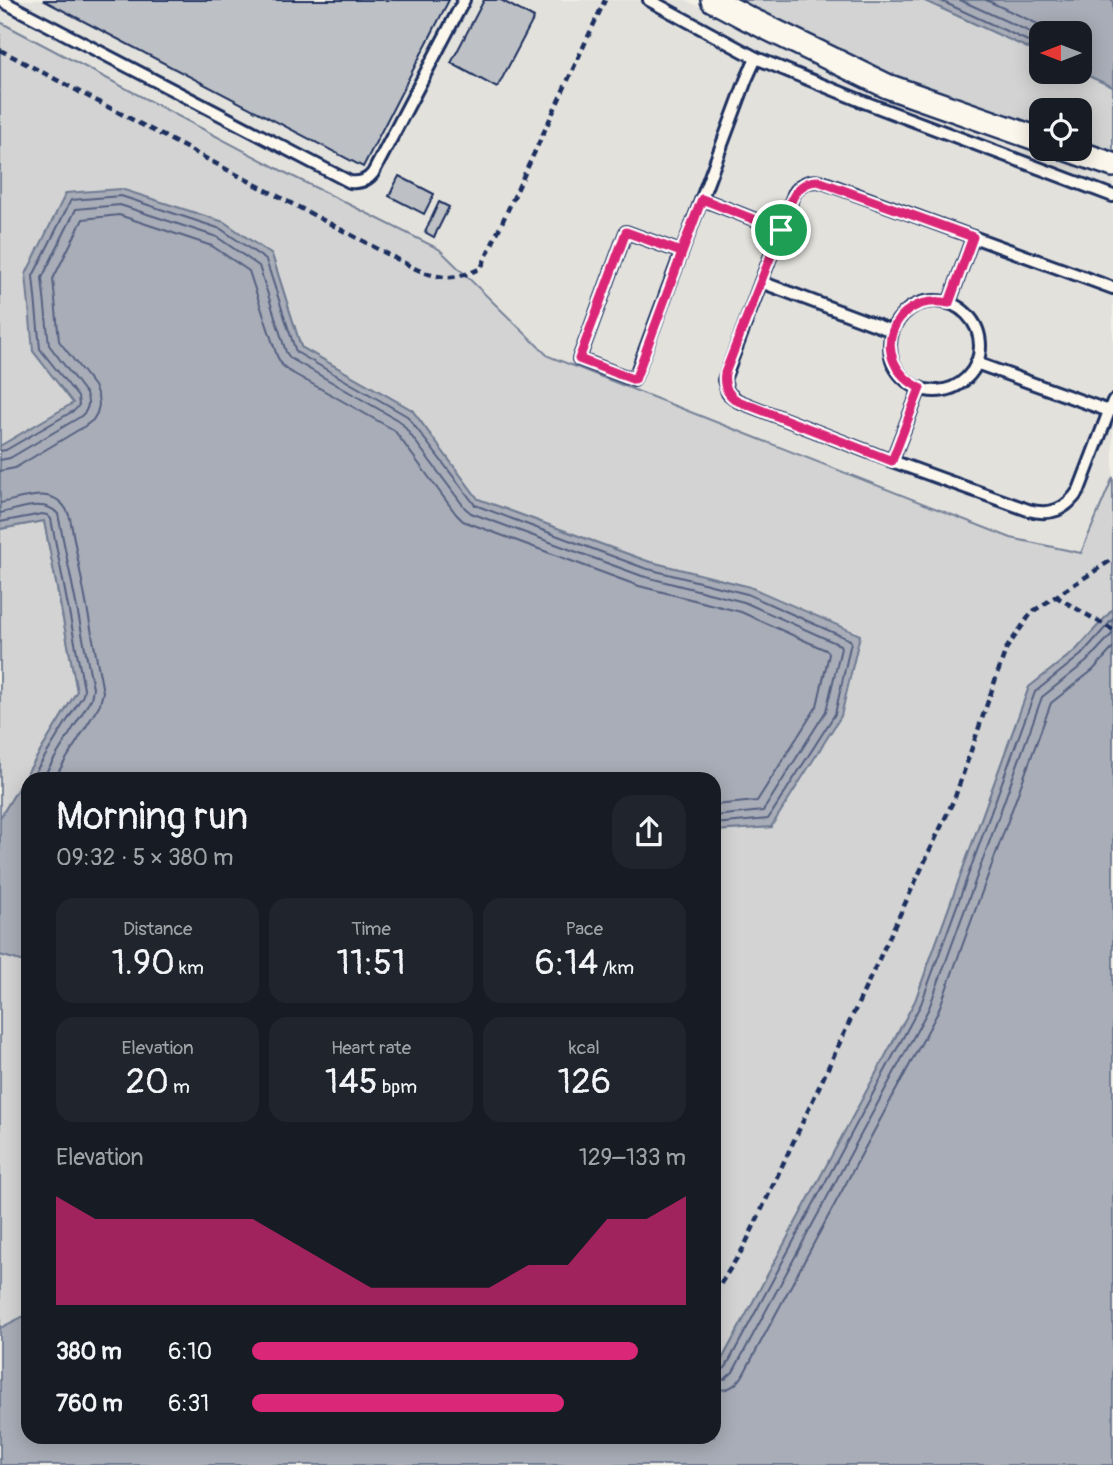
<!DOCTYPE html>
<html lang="en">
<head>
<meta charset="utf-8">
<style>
  body { margin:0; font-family:Pangolin,sans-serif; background:#20242c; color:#f1f3f6; height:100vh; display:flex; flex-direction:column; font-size:26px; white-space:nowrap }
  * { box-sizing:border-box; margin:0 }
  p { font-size:23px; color:#9ea1a6 }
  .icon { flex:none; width:38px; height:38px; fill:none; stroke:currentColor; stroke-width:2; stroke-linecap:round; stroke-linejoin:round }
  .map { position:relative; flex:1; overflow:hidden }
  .sheet { position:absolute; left:21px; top:772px; width:700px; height:672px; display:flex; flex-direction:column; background:#171b24; border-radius:21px; box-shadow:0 4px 18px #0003 }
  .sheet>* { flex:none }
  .needle { width:46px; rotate:270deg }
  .tools { position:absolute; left:1029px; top:21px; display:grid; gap:14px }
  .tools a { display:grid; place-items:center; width:63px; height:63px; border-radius:14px; background:#171b24; box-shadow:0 4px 18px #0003; font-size:35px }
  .pin { position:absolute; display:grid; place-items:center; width:60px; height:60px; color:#fff; margin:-30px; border:4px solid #fff; border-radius:50%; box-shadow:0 2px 7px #0007 }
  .round { display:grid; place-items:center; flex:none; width:74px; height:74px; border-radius:21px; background:#20242c }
  .summary { display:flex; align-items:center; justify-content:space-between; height:119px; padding:0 35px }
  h1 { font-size:38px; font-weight:600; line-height:52px }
  .metrics { display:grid; grid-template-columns:repeat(3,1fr); gap:10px; height:119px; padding:7px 35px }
  .metrics div { display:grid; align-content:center; border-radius:18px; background:#20242c; text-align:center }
  .metrics b { font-size:35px; font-weight:600 }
  .metrics small { font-size:19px; font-weight:400 }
  .metrics p { font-size:19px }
  .chart { height:196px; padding:14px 35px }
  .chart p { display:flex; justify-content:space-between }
  .chart svg { width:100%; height:126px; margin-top:7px; fill:#db2777; opacity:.7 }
  ul { padding:0 35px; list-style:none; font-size:23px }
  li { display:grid; grid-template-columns:112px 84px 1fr; align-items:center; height:52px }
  li i { height:18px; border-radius:9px; background:#db2777 }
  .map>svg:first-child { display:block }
</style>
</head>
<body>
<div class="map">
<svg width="1113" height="1465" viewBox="0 0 1113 1465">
  <rect width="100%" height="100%" fill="#f2efe6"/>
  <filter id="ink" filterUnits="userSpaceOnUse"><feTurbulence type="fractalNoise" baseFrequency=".0143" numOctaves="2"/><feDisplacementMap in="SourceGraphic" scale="14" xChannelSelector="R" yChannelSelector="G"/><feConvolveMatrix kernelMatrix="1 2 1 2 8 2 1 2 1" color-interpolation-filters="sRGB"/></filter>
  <g filter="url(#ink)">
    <polygon fill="#e2e1dc" points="0,0 686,0 769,41 898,99 1051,155 1113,173 1113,477 1081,553 1011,538 548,356 439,249 288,174 0,22"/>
    <g fill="#d2d3d2" stroke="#768198" stroke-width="2">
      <polygon points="713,0 923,0 1041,54 1041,72 1080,72 1113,87 1113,165 1080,149 1080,110 1041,110 1041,140"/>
      <polygon points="0,22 288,174 439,249 548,356 1011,538 1081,553 1113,477 1113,609 1076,650 1029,687 915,1001 719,1365 714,1363 714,831 772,827 750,587 647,561 478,499 412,410 301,347 272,255 33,351 74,403 0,446"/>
      <polygon points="44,521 77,691 0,818 0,529"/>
      <polygon points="0,955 28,963 28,1437 603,1437 0,1465"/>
    </g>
    <g fill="#a9adb7" stroke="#707b93" stroke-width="2">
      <polygon points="923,0 1113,0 1113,87 1080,72 1080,33 1041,33 1041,54"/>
      <polygon points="121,189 224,222 272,255 301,347 412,410 478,499 647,561 750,587 860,635 841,716 771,827 714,831 714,779 28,779 28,963 0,955 0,818 77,691 44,521 0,529 0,446 73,403 33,351 26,274 66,193"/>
      <polygon points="1113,609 1113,1465 0,1465 0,1328 28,1314 28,1437 714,1437 714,1363 719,1365 915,1001 1029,687 1076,650"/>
    </g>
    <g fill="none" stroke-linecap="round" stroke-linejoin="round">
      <g stroke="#546182" stroke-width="2">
        <polyline points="939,0 1041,47"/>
        <polyline points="960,0 1041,37"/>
        <polyline points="986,0 1057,33"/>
        <polyline points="0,451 6,450 75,410 79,405 78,397 40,349 33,276 71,200 121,196 221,229 266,260 296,352 407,416 475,505 644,568 747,594 850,640 851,642 835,714 768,819 714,824"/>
        <path d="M0,460L10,458L80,417C88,411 90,403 86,394L49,345L42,278L76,209L120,205L217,237L259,266L286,352L290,358L401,422L465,508L471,513L642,576L744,602L840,645L841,648L826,711L763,811L714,816"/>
        <polyline points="0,471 15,468 85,426 93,420 97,413 99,405 98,396 94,386 59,341 53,279 83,219 119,215 212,246 249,271 277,356 282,365 289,371 394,430 456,514 463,521 639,586 741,612 828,651 829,654 817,706 757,801 714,805"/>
        <path d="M0,503C26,498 59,483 70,518L103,692L100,704L54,779"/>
        <path d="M0,513C18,510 44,498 58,514L93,688L91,699L42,779"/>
        <polyline points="0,522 42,514 47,515 51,519 84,689 83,695 31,779"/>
        <polyline points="714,1371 721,1371 726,1367 921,1004 1035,692 1081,655 1113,619"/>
        <polyline points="714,1380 725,1379 733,1372 929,1008 1042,697 1086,662 1113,633"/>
        <path d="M714,1390C726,1391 735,1387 742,1377L938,1012L1051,703L1093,670L1113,648"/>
      </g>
    </g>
    <g fill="#bdc0c4" stroke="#1b2f5e" stroke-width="2">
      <polygon points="43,0 449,0 363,167"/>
      <polygon points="484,0 501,0 534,18 497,88 451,63"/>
      <polygon points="399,176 434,194 424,214 389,196"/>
      <polygon points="439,202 449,207 434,237 425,232"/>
    </g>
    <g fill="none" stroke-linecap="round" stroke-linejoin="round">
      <g stroke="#1b2f5e" stroke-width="16">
        <g id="service">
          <path d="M0,0L350,182C360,183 367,181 373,173L464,0"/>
          <polyline points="649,0 756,58 864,102 1113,196"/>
          <polyline points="702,199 781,230"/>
          <polyline points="681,252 626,232 579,359 634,380 746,80 756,58"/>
          <polyline points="761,282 892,331"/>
          <path d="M1113,288L825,183C812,179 802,182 794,194L724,380L728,393L738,401L892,461L1028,510C1051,516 1066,510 1079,490L1113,401"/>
          <circle cx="935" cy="346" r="45"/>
          <polyline points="949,303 973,237"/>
          <polyline points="976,363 1109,411"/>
          <polyline points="892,461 920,388"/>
        </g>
      </g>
      <g stroke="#1b2f5e" stroke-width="28">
        <g id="minor">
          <polyline points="713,0 747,18 887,86 1041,140"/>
          <polyline points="1067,149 1113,165"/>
        </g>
      </g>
      <g stroke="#1b2f5e" stroke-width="4.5" stroke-dasharray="7 5" stroke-linecap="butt">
        <path d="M0,50L416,269C442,280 456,280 481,268L605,0"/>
        <polyline points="1055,596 1113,630"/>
        <polyline points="714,1294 744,1247 955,797 1006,649 1032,612 1113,559"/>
      </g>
      <use href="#service" stroke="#fbf7ec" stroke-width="10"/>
      <use href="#minor" stroke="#fbf7ec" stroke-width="23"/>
    </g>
  </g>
  <g fill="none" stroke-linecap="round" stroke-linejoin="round" filter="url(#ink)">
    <g stroke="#fff" stroke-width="14">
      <path id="route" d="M781,230L702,199L681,252L626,232L579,359L635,380L702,199L781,230L725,373C723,386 727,395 738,401L892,461L920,388C867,361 890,292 949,303L973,237L818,181C792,181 788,211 781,230"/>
    </g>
    <use href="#route" stroke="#db2777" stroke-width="9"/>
  </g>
</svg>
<div class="tools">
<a><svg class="needle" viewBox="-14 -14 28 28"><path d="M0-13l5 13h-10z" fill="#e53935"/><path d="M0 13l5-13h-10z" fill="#9ea1a6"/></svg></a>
<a><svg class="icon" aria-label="locate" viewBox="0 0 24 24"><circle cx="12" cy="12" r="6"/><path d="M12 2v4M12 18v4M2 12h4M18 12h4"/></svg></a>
</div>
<div class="pin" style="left:781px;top:230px;background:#1e9e55"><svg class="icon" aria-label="arrive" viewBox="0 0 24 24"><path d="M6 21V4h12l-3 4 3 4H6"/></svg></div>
<section class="sheet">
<div class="summary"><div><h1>Morning run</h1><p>09:32 · 5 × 380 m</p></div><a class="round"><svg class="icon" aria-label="share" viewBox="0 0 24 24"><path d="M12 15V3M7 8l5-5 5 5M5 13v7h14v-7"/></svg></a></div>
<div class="metrics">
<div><p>Distance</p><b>1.90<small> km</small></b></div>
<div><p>Time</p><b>11:51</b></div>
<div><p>Pace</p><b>6:14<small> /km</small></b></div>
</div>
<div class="metrics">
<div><p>Elevation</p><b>20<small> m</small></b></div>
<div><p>Heart rate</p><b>145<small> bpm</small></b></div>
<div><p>kcal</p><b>126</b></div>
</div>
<div class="chart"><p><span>Elevation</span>129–133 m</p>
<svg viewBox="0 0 160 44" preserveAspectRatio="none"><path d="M0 44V6L10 14L20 14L30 14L40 14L50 14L60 22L70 30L80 38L90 38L100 38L110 38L120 30L130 30L140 14L150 14L160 6V44z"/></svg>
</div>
<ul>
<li><b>380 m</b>6:10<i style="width:89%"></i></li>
<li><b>760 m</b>6:31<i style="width:72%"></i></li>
</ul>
</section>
</div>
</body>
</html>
